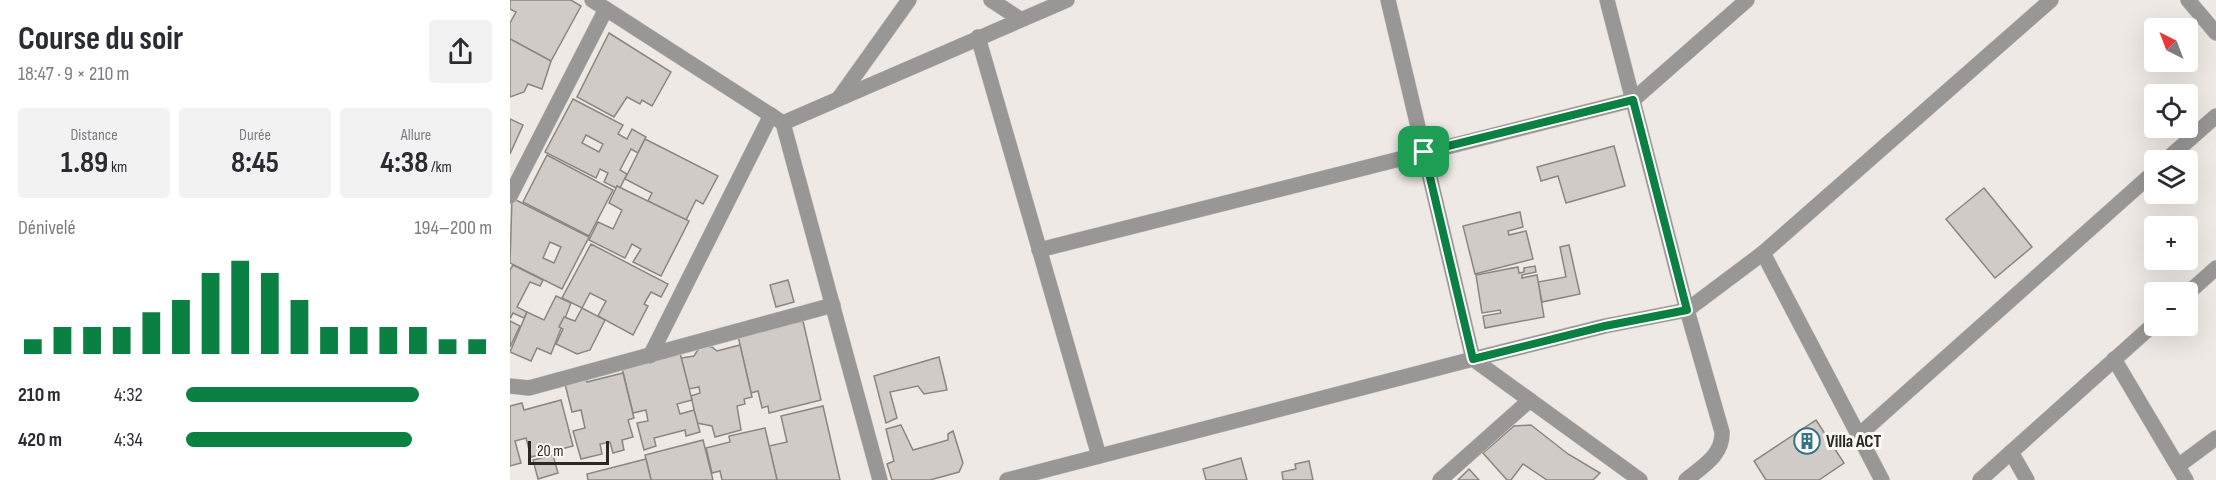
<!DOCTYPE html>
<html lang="fr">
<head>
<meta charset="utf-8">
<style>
  body { margin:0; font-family:"Sofia Sans Condensed",sans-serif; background:#f2f2f3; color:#2b2b33; height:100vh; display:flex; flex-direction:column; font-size:22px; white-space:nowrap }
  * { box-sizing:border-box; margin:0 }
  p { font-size:20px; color:#7c7c81 }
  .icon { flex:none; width:33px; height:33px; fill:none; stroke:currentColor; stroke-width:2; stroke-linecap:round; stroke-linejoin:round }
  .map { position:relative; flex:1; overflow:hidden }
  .panel { display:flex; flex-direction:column; background:#fff; width:510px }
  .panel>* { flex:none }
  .needle { width:39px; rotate:318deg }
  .buttons { position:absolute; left:1634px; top:18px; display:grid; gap:12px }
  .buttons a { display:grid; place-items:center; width:54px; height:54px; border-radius:6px; background:#fff; box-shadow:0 6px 24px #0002; font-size:30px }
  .scale { position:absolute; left:18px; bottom:15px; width:81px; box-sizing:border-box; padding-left:6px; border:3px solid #2a2826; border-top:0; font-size:16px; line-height:21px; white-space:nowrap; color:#2a2826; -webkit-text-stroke:4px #fcf7f1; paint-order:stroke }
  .pin { position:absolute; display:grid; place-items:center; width:51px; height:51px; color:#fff; margin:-26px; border-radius:12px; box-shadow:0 3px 9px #0006 }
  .round { display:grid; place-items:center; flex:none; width:63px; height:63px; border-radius:6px; background:#f2f2f3 }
  .overview { display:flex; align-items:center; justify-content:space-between; height:102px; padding:0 18px }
  h1 { font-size:33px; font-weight:700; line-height:45px }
  .metrics { display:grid; grid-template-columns:repeat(3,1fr); gap:9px; height:102px; padding:6px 18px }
  .metrics div { display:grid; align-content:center; border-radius:6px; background:#f2f2f3; text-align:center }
  .metrics b { font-size:30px; font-weight:700 }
  .metrics small { font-size:16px; font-weight:400 }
  .metrics p { font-size:16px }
  .chart { height:168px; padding:12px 18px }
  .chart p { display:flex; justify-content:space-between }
  .chart svg { width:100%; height:108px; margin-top:6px; stroke:#0b8043; stroke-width:6 }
  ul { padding:0 18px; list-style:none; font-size:20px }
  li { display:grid; grid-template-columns:96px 72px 1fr; align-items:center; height:45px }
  li i { height:15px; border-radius:8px; background:#0b8043 }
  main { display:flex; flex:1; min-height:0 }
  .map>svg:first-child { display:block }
</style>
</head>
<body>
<main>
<section class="panel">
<div class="overview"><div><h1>Course du soir</h1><p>18:47 · 9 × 210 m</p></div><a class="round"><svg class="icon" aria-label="share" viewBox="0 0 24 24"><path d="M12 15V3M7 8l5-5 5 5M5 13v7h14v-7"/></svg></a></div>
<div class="metrics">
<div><p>Distance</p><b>1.89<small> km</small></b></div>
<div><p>Durée</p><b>8:45</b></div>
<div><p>Allure</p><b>4:38<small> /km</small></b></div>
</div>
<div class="chart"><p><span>Dénivelé</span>194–200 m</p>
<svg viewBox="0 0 160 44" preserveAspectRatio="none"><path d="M5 44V38M15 44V33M25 44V33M35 44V33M45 44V27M55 44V22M65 44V11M75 44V6M85 44V11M95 44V22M105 44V33M115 44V33M125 44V33M135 44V33M145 44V38M155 44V38"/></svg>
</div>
<ul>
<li><b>210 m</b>4:32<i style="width:76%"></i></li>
<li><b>420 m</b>4:34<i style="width:74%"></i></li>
</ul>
</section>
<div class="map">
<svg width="1706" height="480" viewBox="0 0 1706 480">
  <rect width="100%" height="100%" fill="#eee9e4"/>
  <g fill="#d0cbc6" stroke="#8a8681" stroke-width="1.5" fill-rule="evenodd">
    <polygon points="0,0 61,0 71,6 41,61 0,39 0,23 6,12 0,9"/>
    <polygon points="99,33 161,72 142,106 132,100 130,104 117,97 104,117 67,97"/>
    <polygon points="0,39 41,61 32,89 18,84 14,92 0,97"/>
    <path d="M63,99L113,125L108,134L117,139L122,129L136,137L128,153L121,149L110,170L117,174L110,188L107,186L106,188L94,182L98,173L90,169L86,178L35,152ZM76,135L93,144L89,152L72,143Z"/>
    <polygon points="0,119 13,125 0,154"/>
    <polygon points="135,139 208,176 193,204 186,200 176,220 138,201 142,193 115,179"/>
    <polygon points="1104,146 1115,186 1056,203 1048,176 1031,181 1027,167"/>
    <polygon points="37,155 103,190 79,236 13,202"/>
    <polygon points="107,186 179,221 151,276 123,262 131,249 122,244 115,258 79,240 88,222 103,229 112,210 99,203"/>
    <polygon points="1474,188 1522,247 1485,278 1436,219"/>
    <path d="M2,198L79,237L52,289L0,263ZM40,242L51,247L44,263L33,258Z"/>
    <polygon points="1010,212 1013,227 998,231 999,235 1016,231 1023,259 965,274 953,226"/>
    <polygon points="81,244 158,284 151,297 141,292 134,304 138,306 123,335 88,316 96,301 80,293 72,308 52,298"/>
    <polygon points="1059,245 1070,294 1032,302 1028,282 1056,277 1050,247"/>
    <polygon points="3,265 33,280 30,286 20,282 7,307 17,312 14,318 3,313 0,319 0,270"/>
    <polygon points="1025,266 1026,272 1012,275 1012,278 1027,275 1034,317 975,328 973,316 991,313 990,310 972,313 966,275 1008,267 1009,273 1014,272 1014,268"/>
    <polygon points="278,280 284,302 266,307 260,285"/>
    <polygon points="46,296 61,303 41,354 27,348 21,361 0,352 17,312 34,320"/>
    <polygon points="72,308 95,320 80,350 67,354 46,344 53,329 49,327 54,317 65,321"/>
    <polygon points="0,321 10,326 0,347"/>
    <polygon points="293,321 311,400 259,413 258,406 252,408 248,391 241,393 228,336"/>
    <polygon points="230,345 242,397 234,399 235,404 227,406 231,430 205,437 202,426 187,423 181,396 190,393 189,387 179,389 171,358 184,356 189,348 195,346 202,347 207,351"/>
    <polygon points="170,353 182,400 167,404 170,414 184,410 190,432 176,436 175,430 144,438 146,446 134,450 127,423 138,421 136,410 123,413 112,368"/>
    <polygon points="429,357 437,390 414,394 408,386 380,392 387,418 376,423 364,376"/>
    <polygon points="113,373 124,418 118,420 123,437 112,440 114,450 103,453 100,442 90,444 92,454 71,459 63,431 75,428 71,410 62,412 54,380 75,374 77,382"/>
    <polygon points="51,400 63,446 21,457 16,438 5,441 11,463 0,466 0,406 12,403 14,410"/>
    <polygon points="313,406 330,480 267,480 259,446 277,442 271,416"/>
    <polygon points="1306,420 1334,463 1309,480 1256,480 1244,461"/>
    <polygon points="391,425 403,450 438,440 438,434 443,431 453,463 449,472 420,480 382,480 377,464 384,461 376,429"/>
    <polygon points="1021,425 1058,454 1090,473 1083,480 1037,480 1013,464 1001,480 997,480 973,453 1004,426"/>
    <polygon points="255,428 267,480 212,480 210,471 202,473 196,448 220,442 219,436"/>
    <polygon points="193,440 203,480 141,480 135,455"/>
    <polygon points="43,455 48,473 28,479 23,460"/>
    <polygon points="731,458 737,480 696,480 693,469"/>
    <polygon points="136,459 141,480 78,480 77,474"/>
    <polygon points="799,461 803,480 773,480 772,472 786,469 785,464"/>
    <polygon points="959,469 969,480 948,480"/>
  </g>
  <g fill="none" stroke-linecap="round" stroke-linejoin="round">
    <g stroke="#cbc6c2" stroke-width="16">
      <g id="minor">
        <polyline points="82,0 273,123 370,480"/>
        <polyline points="481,0 510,19"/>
        <polyline points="878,0 963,359 1130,480"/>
        <path d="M1097,0L1177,310L1212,432C1213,455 1193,466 1176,480"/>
        <polyline points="1678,0 1706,33"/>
        <polyline points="468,37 589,456"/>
        <polyline points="329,98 399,0"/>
        <polyline points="273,123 557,0"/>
        <polyline points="1656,160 1706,116"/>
        <polyline points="0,196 96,9"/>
        <polyline points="529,250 1123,100 1237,0"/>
        <polyline points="1253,253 1372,480"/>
        <polyline points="1677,294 1706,268"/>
        <polyline points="140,356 261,115"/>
        <polyline points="1604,359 1676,480"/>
        <polyline points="0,386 19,388 323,305"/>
        <polyline points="1349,435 1644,172"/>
        <polyline points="1501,452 1517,480"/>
        <polyline points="1668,466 1706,438"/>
        <polyline points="497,480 963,359 1095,326 1177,310 1253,253 1541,0"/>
        <polyline points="930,480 1020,400"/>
        <polyline points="1470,480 1644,324"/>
      </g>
    </g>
    <use href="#minor" stroke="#999795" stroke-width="15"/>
  </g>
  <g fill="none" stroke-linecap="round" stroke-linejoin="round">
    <g stroke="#fff" stroke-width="12">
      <polygon id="route" points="1123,100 1177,310 1095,326 963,359 914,152"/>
    </g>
    <use href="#route" stroke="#0b8043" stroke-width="8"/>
  </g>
  <defs>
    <g id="building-ring" transform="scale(1.35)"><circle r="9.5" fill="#fcf7f1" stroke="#347488" stroke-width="1.5"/><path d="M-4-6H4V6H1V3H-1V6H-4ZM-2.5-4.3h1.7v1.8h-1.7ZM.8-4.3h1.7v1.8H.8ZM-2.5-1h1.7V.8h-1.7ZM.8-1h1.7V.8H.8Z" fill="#347488"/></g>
  </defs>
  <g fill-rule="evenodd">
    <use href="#building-ring" x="1297" y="441"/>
  </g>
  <g text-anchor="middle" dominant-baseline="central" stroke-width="6" stroke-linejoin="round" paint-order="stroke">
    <g font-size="18" font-weight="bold" fill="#2a2826" stroke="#fcf7f1" text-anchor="start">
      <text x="1316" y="441">Villa ACT</text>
    </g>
  </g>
</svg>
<div class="buttons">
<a><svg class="needle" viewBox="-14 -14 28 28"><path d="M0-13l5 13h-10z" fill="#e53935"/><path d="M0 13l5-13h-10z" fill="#7c7c81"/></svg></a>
<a><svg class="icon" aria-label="locate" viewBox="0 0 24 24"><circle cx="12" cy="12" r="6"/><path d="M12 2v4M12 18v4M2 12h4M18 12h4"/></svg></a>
<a><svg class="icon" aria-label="layers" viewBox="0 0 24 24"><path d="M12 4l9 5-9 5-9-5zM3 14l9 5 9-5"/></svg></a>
<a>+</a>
<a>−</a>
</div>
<div class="scale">20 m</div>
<div class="pin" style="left:914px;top:152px;background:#1e9e55"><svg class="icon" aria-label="arrive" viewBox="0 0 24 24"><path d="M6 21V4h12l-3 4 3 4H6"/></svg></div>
</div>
</main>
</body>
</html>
